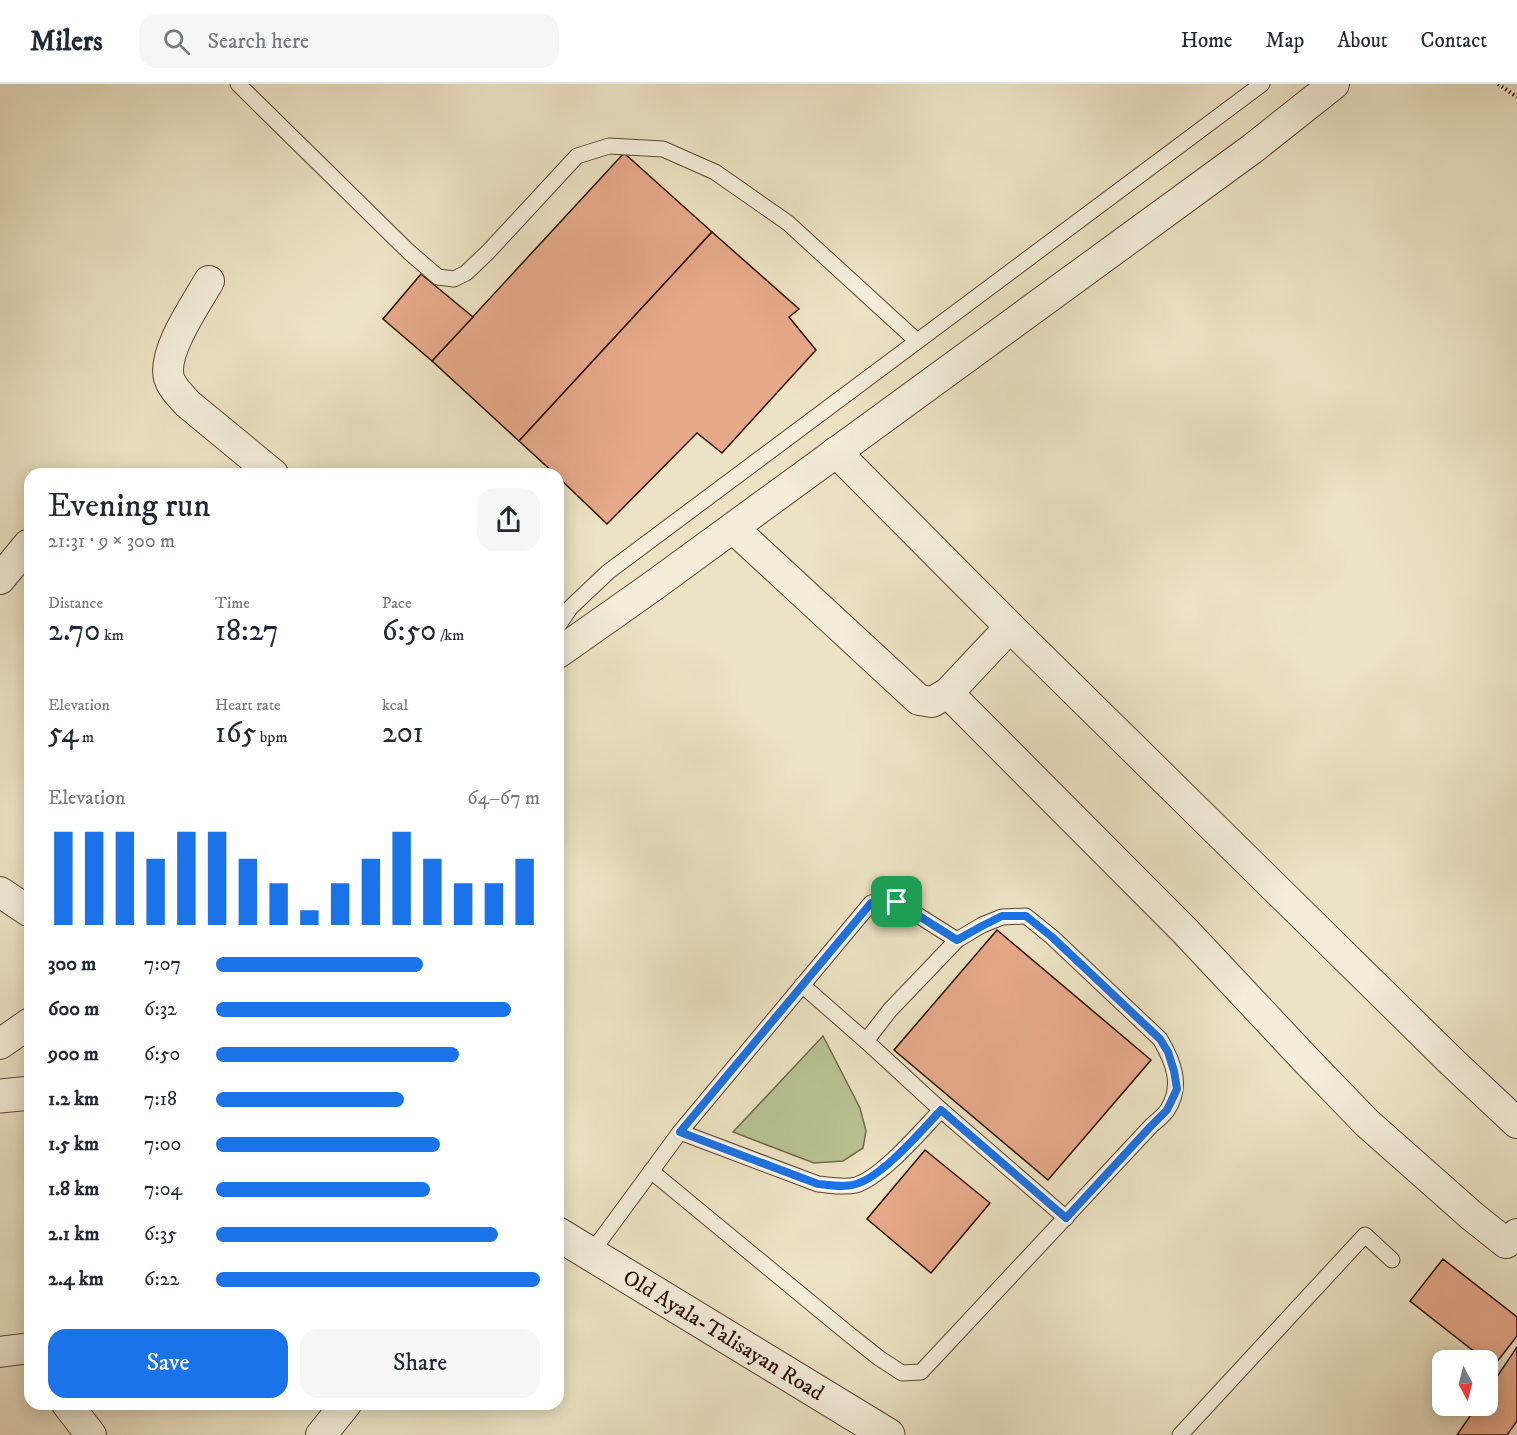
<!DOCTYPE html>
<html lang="en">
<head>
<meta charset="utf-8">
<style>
  body { margin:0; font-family:"IM FELL DW Pica",serif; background:#f6f6f7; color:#1f2937; height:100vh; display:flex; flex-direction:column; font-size:22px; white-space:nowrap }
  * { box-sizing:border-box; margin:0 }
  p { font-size:20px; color:#747a83 }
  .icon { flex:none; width:33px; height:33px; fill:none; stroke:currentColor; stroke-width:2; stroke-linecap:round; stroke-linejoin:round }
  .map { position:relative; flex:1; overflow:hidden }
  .side { position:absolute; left:24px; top:384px; width:540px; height:942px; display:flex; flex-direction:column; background:#fff; border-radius:18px; box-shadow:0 3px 15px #0003 }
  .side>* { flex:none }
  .needle { width:39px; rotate:173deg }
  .fabs { position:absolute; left:1432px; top:1266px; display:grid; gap:12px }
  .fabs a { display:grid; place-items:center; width:66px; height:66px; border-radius:12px; background:#fff; box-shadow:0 3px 15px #0003; font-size:30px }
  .pin { position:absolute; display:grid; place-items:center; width:51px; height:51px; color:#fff; margin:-26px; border-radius:12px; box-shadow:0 3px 9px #0006 }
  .round { display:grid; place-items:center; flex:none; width:63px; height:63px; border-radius:18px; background:#f6f6f7 }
  .head { display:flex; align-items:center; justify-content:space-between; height:102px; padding:0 24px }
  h1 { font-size:33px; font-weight:600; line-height:45px }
  .metrics { display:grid; grid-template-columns:repeat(3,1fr); gap:9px; height:102px; padding:6px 24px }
  .metrics div { display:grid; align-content:center }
  .metrics b { font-size:30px; font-weight:600 }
  .metrics small { font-size:16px; font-weight:400 }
  .metrics p { font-size:16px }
  .chart { height:168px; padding:12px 24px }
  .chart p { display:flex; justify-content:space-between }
  .chart svg { width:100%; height:108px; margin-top:6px; stroke:#1a73e8; stroke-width:6 }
  .primary-button { display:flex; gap:12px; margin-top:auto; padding:12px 24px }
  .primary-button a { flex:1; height:69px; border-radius:18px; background:#1a73e8; color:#fff; font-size:24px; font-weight:600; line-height:69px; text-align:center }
  .primary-button a+a { background:#f6f6f7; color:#1f2937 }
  ul { padding:0 24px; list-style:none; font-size:20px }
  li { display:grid; grid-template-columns:96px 72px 1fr; align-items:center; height:45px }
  li i { height:15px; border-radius:8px; background:#1a73e8 }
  header { display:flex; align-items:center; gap:36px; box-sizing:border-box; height:84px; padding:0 30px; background:#fff; border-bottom:2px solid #e0e1e3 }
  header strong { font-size:28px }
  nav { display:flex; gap:33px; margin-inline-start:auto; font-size:21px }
  .search { width:420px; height:54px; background:#f6f6f7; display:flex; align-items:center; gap:15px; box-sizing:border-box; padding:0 21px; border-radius:18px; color:#747a83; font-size:22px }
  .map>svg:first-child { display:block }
</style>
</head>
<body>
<header>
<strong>Milers</strong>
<div class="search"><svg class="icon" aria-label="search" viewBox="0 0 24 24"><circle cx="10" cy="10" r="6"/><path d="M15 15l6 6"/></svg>Search here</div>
<nav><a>Home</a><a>Map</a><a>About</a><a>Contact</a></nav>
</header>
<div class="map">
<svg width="1517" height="1351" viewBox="0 0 1517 1351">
  <rect width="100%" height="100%" fill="#ece3c4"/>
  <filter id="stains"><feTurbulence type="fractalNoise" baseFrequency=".00333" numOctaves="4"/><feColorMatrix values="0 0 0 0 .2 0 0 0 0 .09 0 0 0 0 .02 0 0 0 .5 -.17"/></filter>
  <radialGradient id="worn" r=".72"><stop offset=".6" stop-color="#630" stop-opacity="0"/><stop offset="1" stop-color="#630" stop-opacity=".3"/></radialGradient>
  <polygon fill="#b9c393" stroke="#73694c" stroke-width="1.5" points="823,952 860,1024 866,1047 863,1064 843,1077 814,1079 733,1048"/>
  <g fill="#e6a98a" stroke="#2d0f04" stroke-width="1.5">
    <polygon points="624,69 712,148 519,357 432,277"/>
    <polygon points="712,148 799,225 789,233 816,266 722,369 697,349 607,440 558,393 558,390 555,390 519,357"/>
    <polygon points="421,190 473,233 432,277 383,235"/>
    <polygon points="997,846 1151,976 1048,1096 894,966"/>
    <polygon points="925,1066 990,1119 931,1189 867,1135"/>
    <polygon points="1443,1175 1517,1233 1517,1252 1493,1283 1488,1279 1488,1276 1485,1276 1410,1217"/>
    <polygon points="1517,1263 1517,1337 1507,1351 1457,1351 1477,1322 1488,1322 1488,1306"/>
  </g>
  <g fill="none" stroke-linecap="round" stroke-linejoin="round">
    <g stroke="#5d4434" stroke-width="17">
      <g id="service">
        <polyline points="238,0 409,168 438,193 454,195 466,189 488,168 577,72 609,62 663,65 715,88 788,139 917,257"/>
        <polyline points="558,542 571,523 608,488 1262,0"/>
        <polyline points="866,957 941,1026 1066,1134"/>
        <path d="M680,1048L818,1100C830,1101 843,1104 856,1101C882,1093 921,1047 941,1026"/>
        <path d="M651,1087L845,1247L879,1274L902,1289L921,1288L1151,1042C1156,1037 1164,1032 1168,1025C1183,1001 1173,977 1160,955L1052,853L1026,832L1002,833L982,841L957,856L890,926L866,957L802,901"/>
        <polyline points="591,1169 680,1048 871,819 884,815 897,818 957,856"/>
        <polyline points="1180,1351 1365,1151 1392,1176"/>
      </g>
    </g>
    <g stroke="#5d4434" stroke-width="32">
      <g id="minor">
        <path d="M209,197C196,220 162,268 169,294C172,304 181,312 188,320L273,390"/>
        <polyline points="836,368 1010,543 1452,978 1517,1039"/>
        <polyline points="733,444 919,616 932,618 948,609 1010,543"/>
        <polyline points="0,495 28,461"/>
        <polyline points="558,569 653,502 1252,65 1334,0"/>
        <polyline points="948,609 1185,847 1308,978 1367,1039 1472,1132 1506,1159 1517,1150"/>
        <polyline points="0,808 30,828"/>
        <polyline points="0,960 30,939"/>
        <polyline points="0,1268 30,1264"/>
        <polyline points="67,1320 91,1351"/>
        <polyline points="321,1351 346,1320"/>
      </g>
    </g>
    <g stroke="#5d4434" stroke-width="35">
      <g id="tertiary">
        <polyline points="0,1012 30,1009"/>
        <path id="s1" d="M558,1150L888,1351"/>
      </g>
    </g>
    <polyline stroke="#2d0f04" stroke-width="4" stroke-dasharray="1.5 3" stroke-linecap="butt" points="1498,0 1517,13"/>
    <use href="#service" stroke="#f3edd9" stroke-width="15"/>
    <use href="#minor" stroke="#f3edd9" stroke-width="30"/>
    <use href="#tertiary" stroke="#f3edd9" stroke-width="33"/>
  </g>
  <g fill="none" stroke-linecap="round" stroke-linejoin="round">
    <g stroke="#fff" stroke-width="12">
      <path id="route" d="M884,815L897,818L957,856L982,842L1002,832H1026L1052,853L1160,955L1168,968L1174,987L1177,1005L1167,1026L1151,1042L1066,1134L941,1026C921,1047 882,1093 856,1100C843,1104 830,1101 818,1100L680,1048L871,819Z"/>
    </g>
    <use href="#route" stroke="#1a73e8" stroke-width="8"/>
  </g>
  <g text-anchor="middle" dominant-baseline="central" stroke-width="6" stroke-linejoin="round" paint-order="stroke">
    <g font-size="22" fill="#2d0f04" stroke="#f3edd9">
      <text stroke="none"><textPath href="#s1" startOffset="194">Old Ayala-Talisayan Road</textPath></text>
    </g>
  </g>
  <rect width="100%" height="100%" filter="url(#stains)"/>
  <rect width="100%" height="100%" fill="url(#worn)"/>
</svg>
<div class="fabs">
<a><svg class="needle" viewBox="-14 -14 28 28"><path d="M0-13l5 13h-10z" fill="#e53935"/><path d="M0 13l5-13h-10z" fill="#747a83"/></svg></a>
</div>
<div class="pin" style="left:897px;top:818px;background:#1e9e55"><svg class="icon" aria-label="arrive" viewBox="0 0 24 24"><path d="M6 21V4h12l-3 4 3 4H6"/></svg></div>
<section class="side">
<div class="head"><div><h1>Evening run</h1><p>21:31 · 9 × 300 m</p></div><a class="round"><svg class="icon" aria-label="share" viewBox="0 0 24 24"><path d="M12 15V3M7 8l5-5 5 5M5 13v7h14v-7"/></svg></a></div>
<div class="metrics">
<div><p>Distance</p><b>2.70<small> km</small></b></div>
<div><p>Time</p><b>18:27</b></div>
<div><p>Pace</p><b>6:50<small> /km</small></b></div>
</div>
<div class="metrics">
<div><p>Elevation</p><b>54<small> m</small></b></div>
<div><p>Heart rate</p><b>165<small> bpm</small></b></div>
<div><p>kcal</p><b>201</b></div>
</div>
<div class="chart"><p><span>Elevation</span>64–67 m</p>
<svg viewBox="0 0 160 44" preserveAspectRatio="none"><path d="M5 44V6M15 44V6M25 44V6M35 44V17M45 44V6M55 44V6M65 44V17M75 44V27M85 44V38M95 44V27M105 44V17M115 44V6M125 44V17M135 44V27M145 44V27M155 44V17"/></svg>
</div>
<ul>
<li><b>300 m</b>7:07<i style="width:64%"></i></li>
<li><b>600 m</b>6:32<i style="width:91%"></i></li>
<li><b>900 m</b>6:50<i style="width:75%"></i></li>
<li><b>1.2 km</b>7:18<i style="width:58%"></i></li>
<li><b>1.5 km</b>7:00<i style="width:69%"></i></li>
<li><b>1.8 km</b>7:04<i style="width:66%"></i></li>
<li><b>2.1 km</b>6:35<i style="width:87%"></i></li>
<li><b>2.4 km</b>6:22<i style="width:100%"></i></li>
</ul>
<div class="primary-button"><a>Save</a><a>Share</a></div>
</section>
</div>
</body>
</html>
